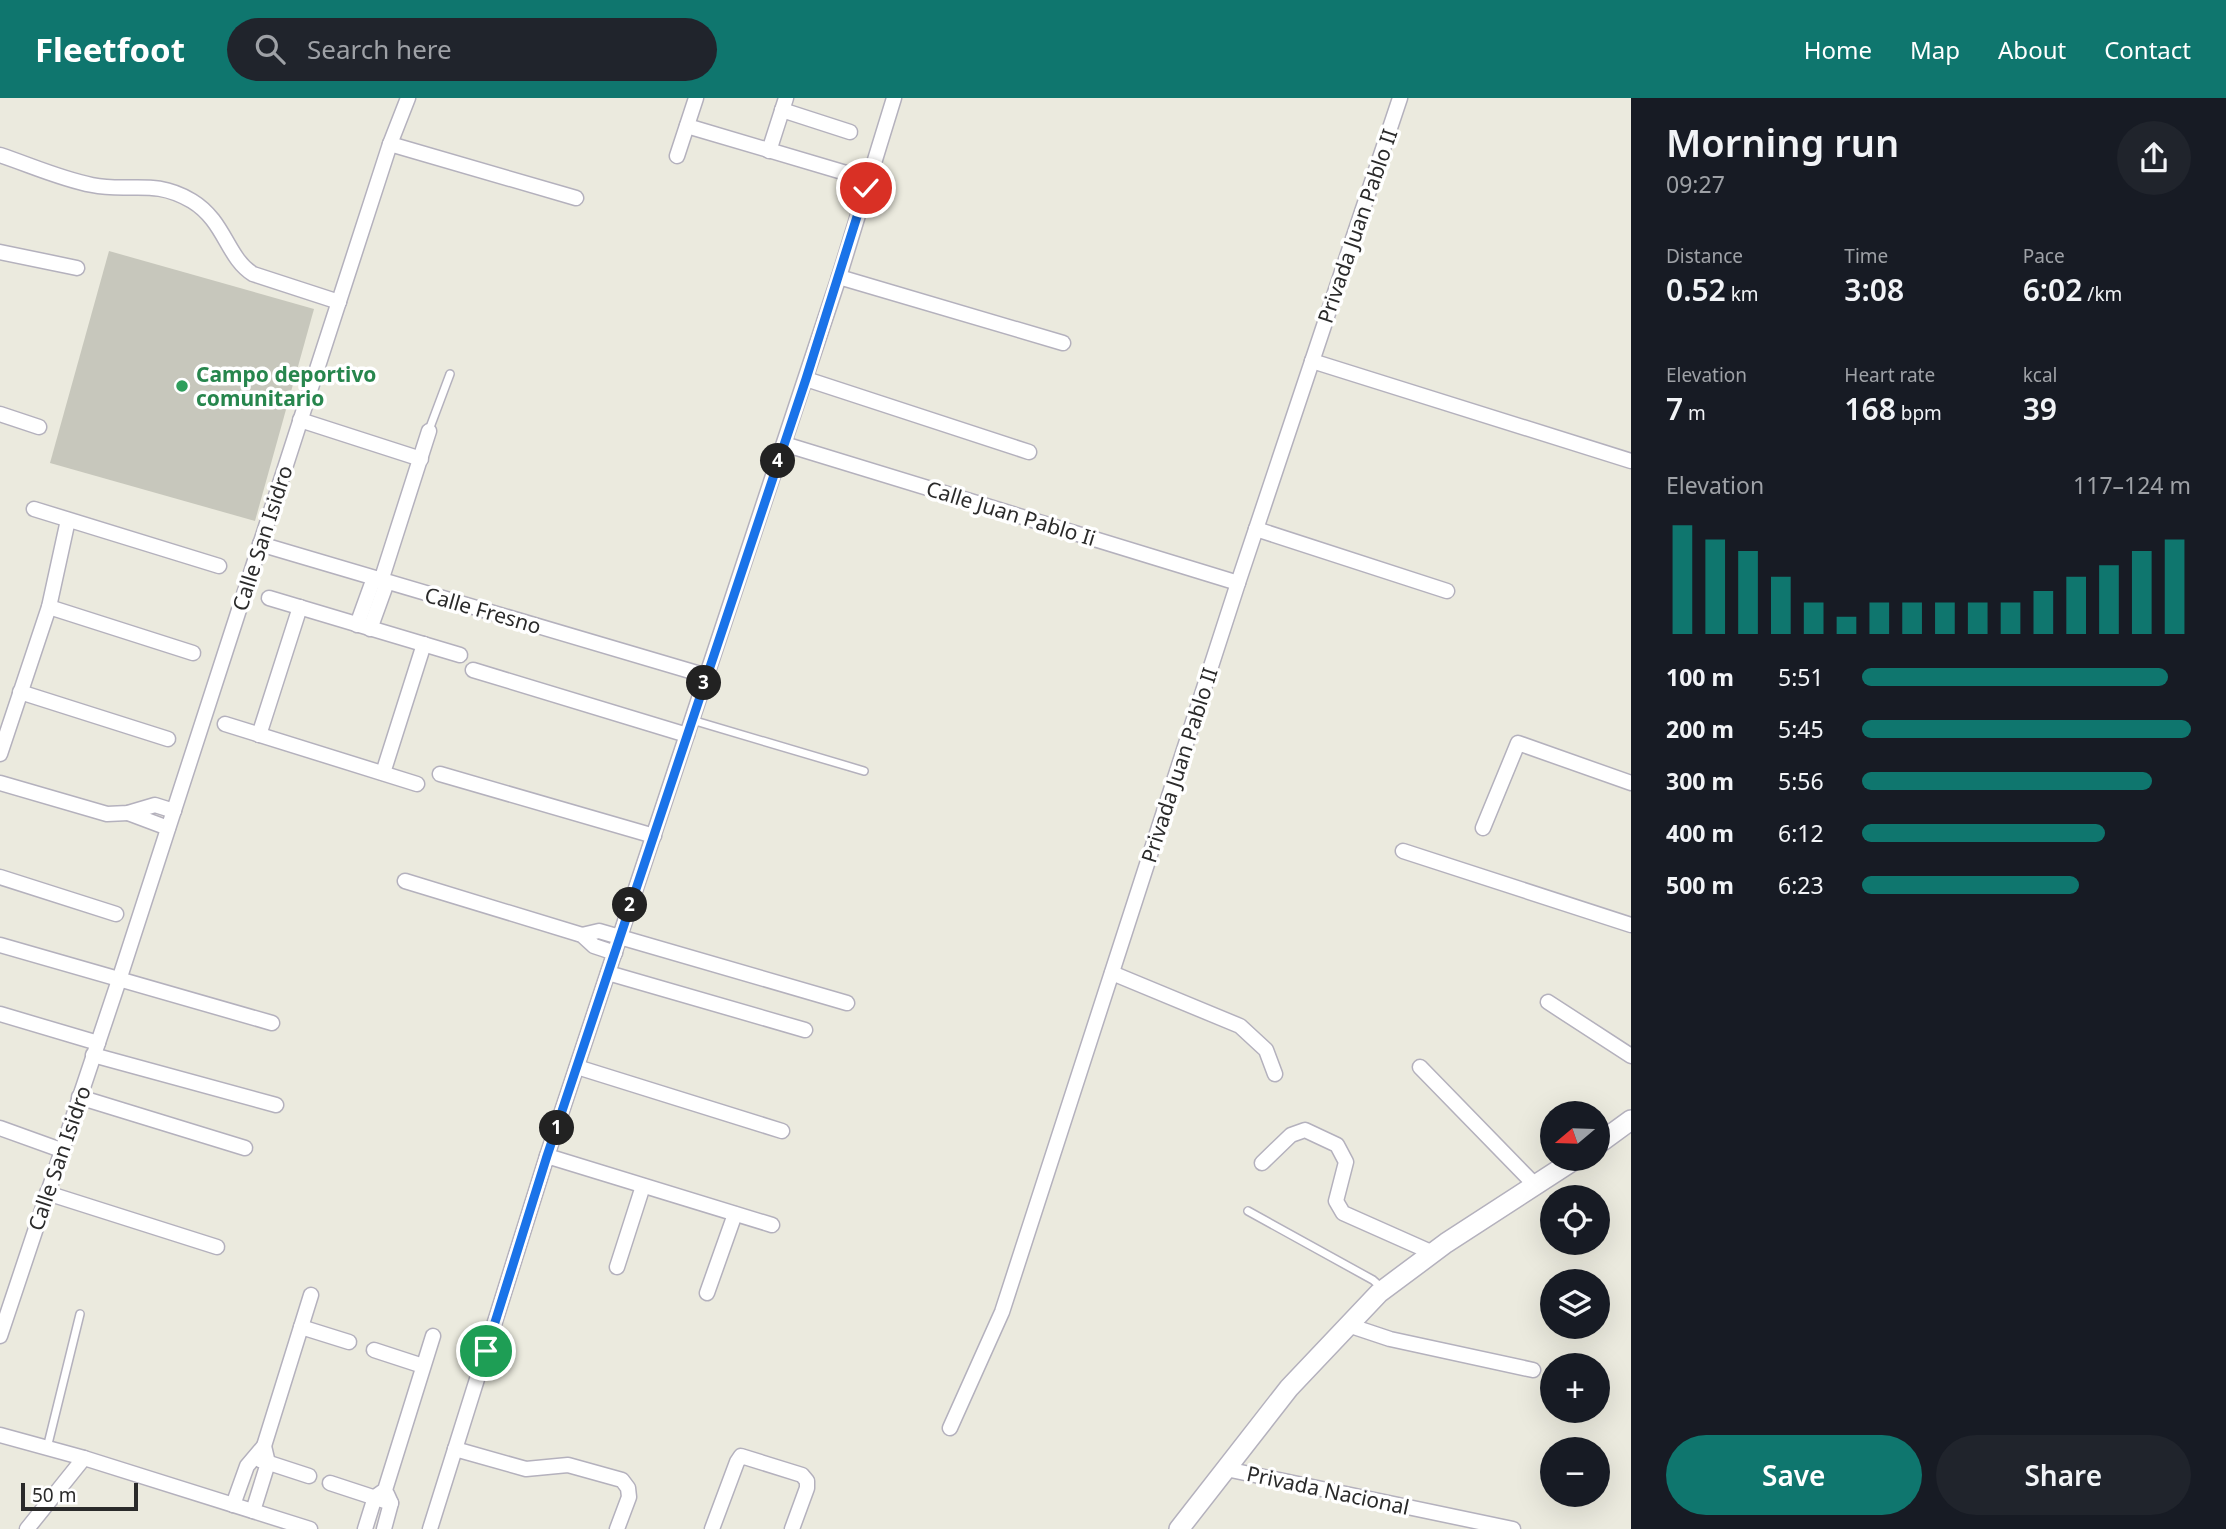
<!DOCTYPE html>
<html lang="en">
<head>
<meta charset="utf-8">
<style>
  body { margin:0; font-family:"Noto Sans",sans-serif; background:#20242c; color:#f1f3f6; height:100vh; display:flex; flex-direction:column; font-size:26px; white-space:nowrap }
  * { box-sizing:border-box; margin:0 }
  p { font-size:23px; color:#9ea1a6 }
  .icon { flex:none; width:38px; height:38px; fill:none; stroke:currentColor; stroke-width:2; stroke-linecap:round; stroke-linejoin:round }
  .map { position:relative; flex:1; overflow:hidden }
  .sheet { display:flex; flex-direction:column; background:#171b24; width:595px }
  .sheet>* { flex:none }
  .needle { width:46px; rotate:251deg }
  .controls { position:absolute; left:1540px; top:1003px; display:grid; gap:14px }
  .controls a { display:grid; place-items:center; width:70px; height:70px; border-radius:50%; background:#171b24; box-shadow:0 7px 28px #0002; font-size:35px }
  .scale { position:absolute; left:21px; bottom:18px; width:117px; box-sizing:border-box; padding-left:7px; border:4px solid #2a2a2a; border-top:0; font-size:19px; line-height:24px; white-space:nowrap; color:#2a2a2a; -webkit-text-stroke:5px #fff; paint-order:stroke }
  .pin { position:absolute; display:grid; place-items:center; width:60px; height:60px; color:#fff; margin:-30px; border:4px solid #fff; border-radius:50%; box-shadow:0 2px 7px #0007 }
  .km { position:absolute; width:35px; height:35px; margin:-18px; border-radius:50%; background:#222; color:#fff; font-size:19px; line-height:35px; text-align:center }
  .round { display:grid; place-items:center; flex:none; width:74px; height:74px; border-radius:37px; background:#20242c }
  .head { display:flex; align-items:center; justify-content:space-between; height:119px; padding:0 35px }
  h1 { font-size:38px; font-weight:600; line-height:52px }
  .metrics { display:grid; grid-template-columns:repeat(3,1fr); gap:10px; height:119px; padding:7px 35px }
  .metrics div { display:grid; align-content:center }
  .metrics b { font-size:30px; font-weight:600 }
  .metrics small { font-size:19px; font-weight:400 }
  .metrics p { font-size:19px }
  .chart { height:196px; padding:14px 35px }
  .chart p { display:flex; justify-content:space-between }
  .chart svg { width:100%; height:126px; margin-top:7px; stroke:#0f766e; stroke-width:6 }
  .primary-button { display:flex; gap:14px; margin-top:auto; padding:14px 35px }
  .primary-button a { flex:1; height:80px; border-radius:42px; background:#0f766e; color:#fff; font-size:28px; font-weight:600; line-height:80px; text-align:center }
  .primary-button a+a { background:#20242c; color:#f1f3f6 }
  ul { padding:0 35px; list-style:none; font-size:23px }
  li { display:grid; grid-template-columns:112px 84px 1fr; align-items:center; height:52px }
  li i { height:18px; border-radius:9px; background:#0f766e }
  header { display:flex; align-items:center; gap:42px; box-sizing:border-box; height:98px; padding:0 35px; background:#0f766e; color:#fff }
  header strong { font-size:33px }
  nav { display:flex; gap:38px; margin-inline-start:auto; font-size:24px }
  .search { width:490px; height:63px; background:#20242c; display:flex; align-items:center; gap:18px; box-sizing:border-box; padding:0 24px; border-radius:38px; color:#9ea1a6; font-size:26px }
  main { display:flex; flex:1; min-height:0 }
  .map>svg:first-child { display:block }
</style>
</head>
<body>
<header>
<strong>Fleetfoot</strong>
<div class="search"><svg class="icon" aria-label="search" viewBox="0 0 24 24"><circle cx="10" cy="10" r="6"/><path d="M15 15l6 6"/></svg>Search here</div>
<nav><a>Home</a><a>Map</a><a>About</a><a>Contact</a></nav>
</header>
<main>
<div class="map">
<svg width="1631" height="1431" viewBox="0 0 1631 1431">
  <rect width="100%" height="100%" fill="#ebeade"/>
  <polygon fill="#c7c7bc" points="109,153 314,211 255,423 50,365"/>
  <g fill="none" stroke-linecap="round" stroke-linejoin="round">
    <g stroke="#b4b1bd" stroke-width="10">
      <g id="lane">
        <polyline points="429,332 450,276"/>
        <polyline points="692,622 864,673"/>
        <polyline points="1248,1113 1373,1182 1383,1191"/>
        <polyline points="47,1350 80,1216"/>
      </g>
    </g>
    <g stroke="#b4b1bd" stroke-width="17">
      <g id="street">
        <polyline points="782,12 850,34"/>
        <polyline points="687,28 846,75"/>
        <polyline points="390,46 576,100"/>
        <polyline points="769,53 786,0"/>
        <path d="M0,57C30,67 61,81 92,87C130,95 153,80 192,103C225,123 227,160 253,176L339,204"/>
        <polyline points="677,58 696,0"/>
        <polyline points="0,154 77,170"/>
        <polyline points="839,179 1063,245"/>
        <polyline points="1312,263 1631,363"/>
        <polyline points="806,281 1029,354"/>
        <polyline points="0,316 39,329"/>
        <polyline points="300,322 421,361"/>
        <polyline points="784,346 1238,485"/>
        <polyline points="34,411 219,468"/>
        <polyline points="1256,431 1447,493"/>
        <polyline points="260,446 707,578"/>
        <polyline points="381,483 429,333"/>
        <polyline points="269,500 460,557"/>
        <polyline points="49,509 193,555"/>
        <polyline points="357,527 374,480"/>
        <polyline points="370,531 387,484"/>
        <polyline points="473,572 687,637"/>
        <polyline points="20,594 168,641"/>
        <polyline points="225,626 417,686"/>
        <polyline points="259,637 300,509"/>
        <polyline points="0,656 49,509 68,422"/>
        <polyline points="383,675 424,546"/>
        <polyline points="440,676 654,738"/>
        <polyline points="0,685 107,716 128,715 155,707 174,713"/>
        <polyline points="128,715 168,730"/>
        <polyline points="1483,730 1518,645 1631,685"/>
        <polyline points="1403,753 1631,827"/>
        <polyline points="0,779 116,816"/>
        <polyline points="405,783 582,837 594,848 615,855"/>
        <polyline points="582,837 599,833 847,905"/>
        <polyline points="0,847 272,925"/>
        <polyline points="608,875 805,932"/>
        <polyline points="1112,875 1240,928 1266,952 1275,976"/>
        <polyline points="1548,904 1631,958"/>
        <polyline points="0,916 98,945"/>
        <polyline points="93,957 276,1007"/>
        <polyline points="577,969 782,1033"/>
        <polyline points="1420,969 1535,1087"/>
        <polyline points="79,999 245,1050"/>
        <polyline points="0,1030 61,1052"/>
        <polyline points="547,1058 772,1127"/>
        <polyline points="1262,1065 1291,1037 1305,1032 1337,1047 1346,1064 1336,1103 1343,1115 1433,1155"/>
        <polyline points="47,1095 217,1149"/>
        <polyline points="617,1169 643,1088"/>
        <polyline points="707,1195 735,1116"/>
        <polyline points="1348,1227 1390,1241 1533,1272"/>
        <polyline points="301,1229 349,1244"/>
        <polyline points="0,1238 119,882 390,46 408,0"/>
        <polyline points="374,1252 423,1268"/>
        <polyline points="950,1330 1002,1214 1238,485 1400,0"/>
        <polyline points="0,1337 84,1360 310,1431"/>
        <polyline points="455,1351 526,1371 568,1367 622,1382 628,1390 629,1399 617,1431"/>
        <polyline points="260,1362 309,1378"/>
        <polyline points="1226,1371 1513,1431"/>
        <polyline points="330,1385 391,1405"/>
        <polyline points="233,1407 247,1368 264,1348 311,1197"/>
        <polyline points="253,1413 268,1365 264,1348"/>
        <polyline points="27,1431 84,1360"/>
        <polyline points="365,1431 375,1399 385,1392 433,1238"/>
        <polyline points="384,1431 391,1405 387,1396"/>
        <polyline points="430,1431 547,1058 839,179 894,0"/>
        <polyline points="712,1431 737,1364 741,1358 802,1377 807,1383 807,1390 792,1431"/>
      </g>
    </g>
    <g stroke="#b4b1bd" stroke-width="22">
      <g id="secondary">
        <polyline points="1598,1046 1631,1022"/>
        <polyline points="1179,1431 1289,1290 1379,1195 1446,1145 1577,1060"/>
      </g>
    </g>
    <use href="#lane" stroke="#fff" stroke-width="7"/>
    <use href="#street" stroke="#fff" stroke-width="14"/>
    <use href="#secondary" stroke="#fff" stroke-width="19"/>
  </g>
  <g fill="none" stroke-linecap="round" stroke-linejoin="round">
    <g stroke="#fff" stroke-width="14">
      <polyline id="route" points="486,1253 547,1058 806,281 866,90"/>
    </g>
    <use href="#route" stroke="#1a73e8" stroke-width="9"/>
  </g>
  <circle fill="#2e9e5b" stroke="#fff" stroke-width="2.5" cx="182" cy="288" r="7"/>
  <g text-anchor="middle" dominant-baseline="central" stroke-width="7" stroke-linejoin="round" paint-order="stroke">
    <g font-size="21" fill="#2a2a2a" stroke="#fff">
      <text transform="translate(1357 128) rotate(-71)">Privada Juan Pablo II</text>
      <text transform="translate(1011 415) rotate(17)">Calle Juan Pablo Ii</text>
      <text transform="translate(262 440) rotate(-72)">Calle San Isidro</text>
      <text transform="translate(483 512) rotate(16)">Calle Fresno</text>
      <text transform="translate(1179 667) rotate(-72)">Privada Juan Pablo II</text>
      <text transform="translate(59 1060) rotate(-71)">Calle San Isidro</text>
      <text transform="translate(1328 1392) rotate(12)">Privada Nacional</text>
    </g>
    <g font-size="21" font-weight="bold" fill="#27864d" stroke="#fff" text-anchor="start">
      <text x="196" y="276">Campo deportivo<tspan x="196" dy="24">comunitario</tspan></text>
    </g>
  </g>
</svg>
<div class="controls">
<a><svg class="needle" viewBox="-14 -14 28 28"><path d="M0-13l5 13h-10z" fill="#e53935"/><path d="M0 13l5-13h-10z" fill="#9ea1a6"/></svg></a>
<a><svg class="icon" aria-label="locate" viewBox="0 0 24 24"><circle cx="12" cy="12" r="6"/><path d="M12 2v4M12 18v4M2 12h4M18 12h4"/></svg></a>
<a><svg class="icon" aria-label="layers" viewBox="0 0 24 24"><path d="M12 4l9 5-9 5-9-5zM3 14l9 5 9-5"/></svg></a>
<a>+</a>
<a>−</a>
</div>
<div class="scale">50 m</div>
<div class="pin" style="left:486px;top:1253px;background:#1e9e55"><svg class="icon" aria-label="arrive" viewBox="0 0 24 24"><path d="M6 21V4h12l-3 4 3 4H6"/></svg></div>
<div class="pin" style="left:866px;top:90px;background:#d93025"><svg class="icon" aria-label="check" viewBox="0 0 24 24"><path d="M5 12l5 5 9-10"/></svg></div>
<b class="km" style="left:557px;top:1030px">1</b>
<b class="km" style="left:630px;top:807px">2</b>
<b class="km" style="left:704px;top:585px">3</b>
<b class="km" style="left:778px;top:363px">4</b>
</div>
<section class="sheet">
<div class="head"><div><h1>Morning run</h1><p>09:27</p></div><a class="round"><svg class="icon" aria-label="share" viewBox="0 0 24 24"><path d="M12 15V3M7 8l5-5 5 5M5 13v7h14v-7"/></svg></a></div>
<div class="metrics">
<div><p>Distance</p><b>0.52<small> km</small></b></div>
<div><p>Time</p><b>3:08</b></div>
<div><p>Pace</p><b>6:02<small> /km</small></b></div>
</div>
<div class="metrics">
<div><p>Elevation</p><b>7<small> m</small></b></div>
<div><p>Heart rate</p><b>168<small> bpm</small></b></div>
<div><p>kcal</p><b>39</b></div>
</div>
<div class="chart"><p><span>Elevation</span>117–124 m</p>
<svg viewBox="0 0 160 44" preserveAspectRatio="none"><path d="M5 44V6M15 44V11M25 44V15M35 44V24M45 44V33M55 44V38M65 44V33M75 44V33M85 44V33M95 44V33M105 44V33M115 44V29M125 44V24M135 44V20M145 44V15M155 44V11"/></svg>
</div>
<ul>
<li><b>100 m</b>5:51<i style="width:93%"></i></li>
<li><b>200 m</b>5:45<i style="width:100%"></i></li>
<li><b>300 m</b>5:56<i style="width:88%"></i></li>
<li><b>400 m</b>6:12<i style="width:74%"></i></li>
<li><b>500 m</b>6:23<i style="width:66%"></i></li>
</ul>
<div class="primary-button"><a>Save</a><a>Share</a></div>
</section>
</main>
</body>
</html>
